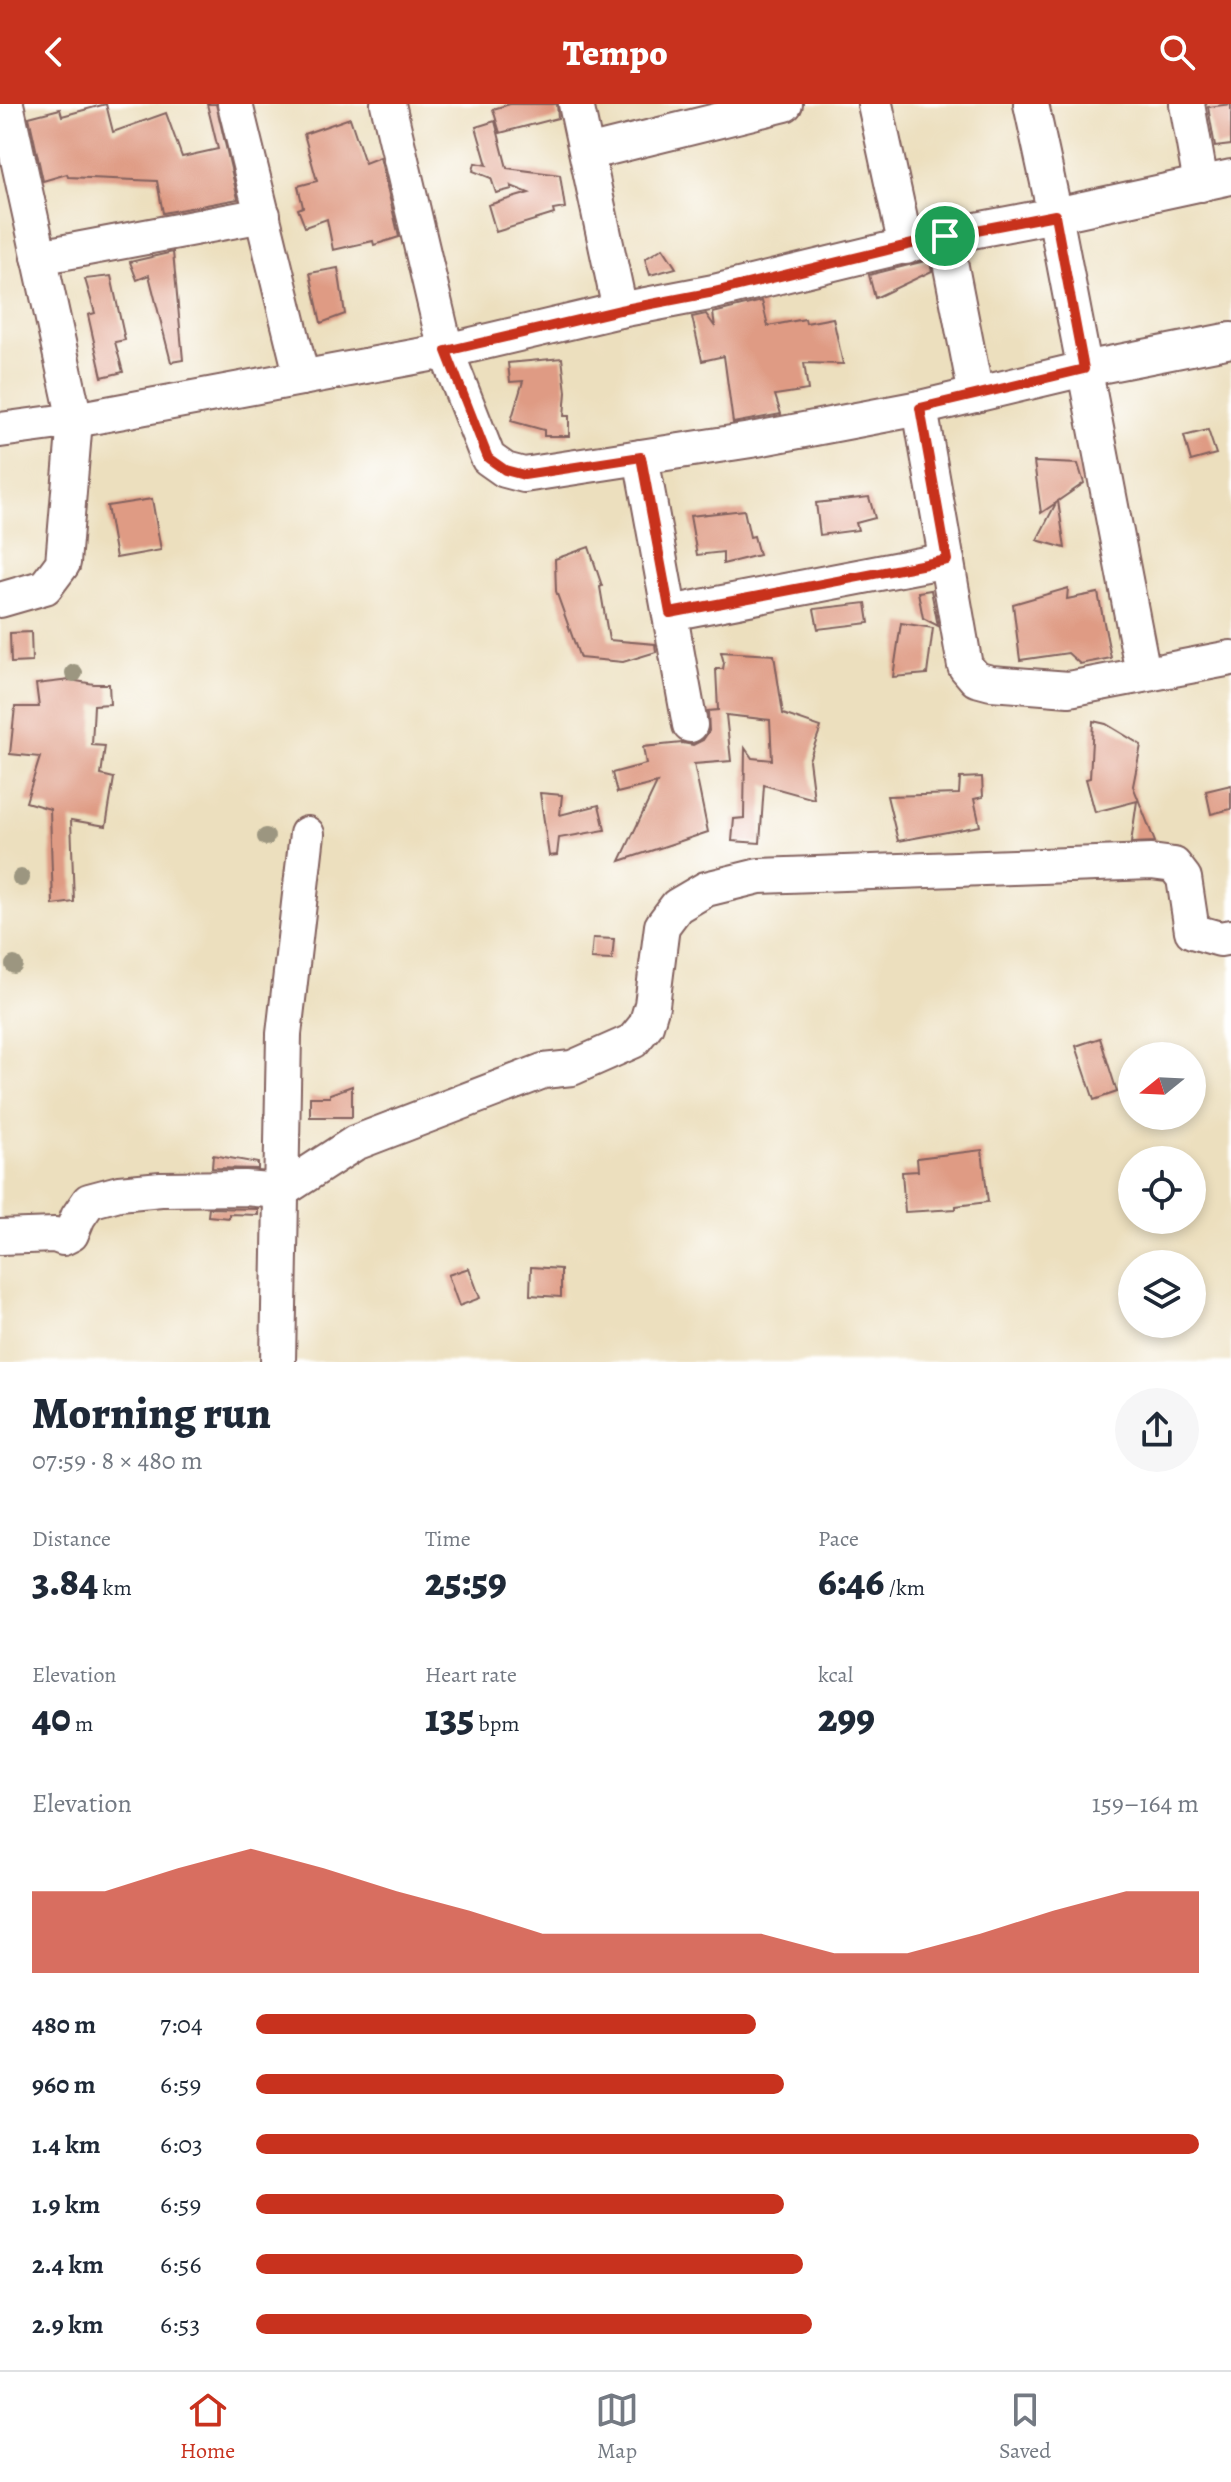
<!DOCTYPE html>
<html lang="en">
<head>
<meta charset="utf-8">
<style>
  body { margin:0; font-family:Alegreya,serif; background:#f6f6f7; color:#1f2937; height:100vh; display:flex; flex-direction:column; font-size:30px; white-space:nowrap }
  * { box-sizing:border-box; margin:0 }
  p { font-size:26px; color:#747a83 }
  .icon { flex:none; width:44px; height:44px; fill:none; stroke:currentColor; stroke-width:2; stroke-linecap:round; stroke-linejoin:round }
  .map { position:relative; height:1258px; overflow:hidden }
  .side { display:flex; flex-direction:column; background:#fff; flex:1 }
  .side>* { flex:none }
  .needle { width:52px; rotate:252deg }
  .fabs { position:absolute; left:1118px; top:938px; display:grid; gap:16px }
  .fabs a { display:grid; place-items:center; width:88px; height:88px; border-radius:50%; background:#fff; box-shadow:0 4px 12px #0003; font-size:40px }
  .pin { position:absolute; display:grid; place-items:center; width:68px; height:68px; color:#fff; margin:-34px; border:4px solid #fff; border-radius:50%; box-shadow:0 2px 8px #0007 }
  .round { display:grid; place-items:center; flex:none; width:84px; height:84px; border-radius:42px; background:#f6f6f7 }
  .overview { display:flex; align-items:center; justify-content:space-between; height:136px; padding:0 32px }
  h1 { font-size:44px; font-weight:800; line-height:60px }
  .stats { display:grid; grid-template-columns:repeat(3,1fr); gap:12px; height:136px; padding:8px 32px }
  .stats div { display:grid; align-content:center }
  .stats b { font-size:40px; font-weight:800 }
  .stats small { font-size:22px; font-weight:400 }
  .stats p { font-size:22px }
  .chart { height:224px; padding:16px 32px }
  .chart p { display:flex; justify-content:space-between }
  .chart svg { width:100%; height:144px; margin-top:8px; fill:#c8321e; opacity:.7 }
  ul { padding:0 32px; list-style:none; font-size:26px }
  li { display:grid; grid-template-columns:128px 96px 1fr; align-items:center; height:60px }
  li i { height:20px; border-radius:10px; background:#c8321e }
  header { display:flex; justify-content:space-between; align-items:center; height:104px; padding:0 32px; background:#c8321e; color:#fff; font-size:36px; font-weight:800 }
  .dock { display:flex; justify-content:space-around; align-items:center; height:112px; border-top:2px solid #e0e1e3; background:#fff; font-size:22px; color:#747a83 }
  .dock a { display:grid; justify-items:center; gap:4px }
  .dock .current { color:#c8321e }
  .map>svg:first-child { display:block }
</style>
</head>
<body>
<header><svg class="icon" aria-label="back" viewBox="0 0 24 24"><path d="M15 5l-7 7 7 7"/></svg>Tempo<svg class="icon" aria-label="search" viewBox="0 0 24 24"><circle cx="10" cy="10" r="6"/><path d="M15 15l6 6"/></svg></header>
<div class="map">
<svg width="1231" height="1258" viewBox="0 0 1231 1258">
  <rect width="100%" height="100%" fill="#fff"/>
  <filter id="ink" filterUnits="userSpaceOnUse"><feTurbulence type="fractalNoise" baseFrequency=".0125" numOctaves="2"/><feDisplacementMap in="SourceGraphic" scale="16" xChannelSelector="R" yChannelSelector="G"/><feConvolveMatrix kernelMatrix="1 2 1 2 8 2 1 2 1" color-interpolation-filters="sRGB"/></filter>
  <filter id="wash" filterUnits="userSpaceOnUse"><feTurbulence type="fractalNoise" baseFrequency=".006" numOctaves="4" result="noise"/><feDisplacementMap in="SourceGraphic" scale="32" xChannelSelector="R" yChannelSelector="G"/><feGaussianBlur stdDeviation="1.8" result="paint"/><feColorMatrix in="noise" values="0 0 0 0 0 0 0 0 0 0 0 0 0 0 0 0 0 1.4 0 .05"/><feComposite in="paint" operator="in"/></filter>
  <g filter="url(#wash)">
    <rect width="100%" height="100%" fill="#ecdfbe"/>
    <g id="blocks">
      <g fill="#df9b84">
        <polygon points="106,0 113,28 166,9 182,53 218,45 207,0 216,0 238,95 163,109 157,77 68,73 67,70 43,77 29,13 60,5 62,12"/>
        <polygon points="510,0 557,0 558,14 500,29 493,5"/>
        <polygon points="1231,0 1231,41 1215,43 1208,3"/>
        <polygon points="350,14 365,59 380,53 399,133 374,141 373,137 333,146 327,115 305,123 298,105 303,103 298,82 317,77 304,30"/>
        <polygon points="495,17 507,64 560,71 565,104 553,106 554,110 496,128 488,101 529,89 511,82 512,85 496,89 491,74 473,67 475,59 487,61 476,23"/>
        <polygon points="663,144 676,164 650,171 645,155"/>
        <polygon points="173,148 183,256 171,258 149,171 137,176 130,158"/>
        <polygon points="929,156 932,167 875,194 869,171"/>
        <polygon points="338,164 345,210 321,219 310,169"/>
        <polygon points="111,172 125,236 115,238 123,268 102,273 88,211 95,209 85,175"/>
        <polygon points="762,197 768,222 805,215 806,219 833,214 843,260 804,259 808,286 775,291 781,310 733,319 724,252 702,257 692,213 706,210 715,223 713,209"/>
        <polygon points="562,254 566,288 564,312 569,312 569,332 544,332 544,326 511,317 523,277 510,278 508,259"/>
        <polygon points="1208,326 1216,350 1191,357 1184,332"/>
        <polygon points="1034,358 1078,360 1084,379 1058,397 1065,444 1037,436 1056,399 1041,409"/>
        <polygon points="869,393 875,414 856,419 858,426 820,431 816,399"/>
        <polygon points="152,395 161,446 116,454 107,402"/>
        <polygon points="744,406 750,433 754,432 759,451 723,460 723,448 697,451 690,412"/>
        <polygon points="589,443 602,482 600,483 609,536 655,540 656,548 623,558 580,554 556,487 555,455"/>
        <polygon points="1068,484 1067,495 1098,489 1111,554 1080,560 1068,549 1020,556 1013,500"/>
        <polygon points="931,486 938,522 923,514 918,488"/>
        <polygon points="866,499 869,519 818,525 814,505"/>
        <polygon points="901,519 933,524 927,570 893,573"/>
        <polygon points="31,528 32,558 11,559 10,529"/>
        <polygon points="721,548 774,551 783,610 821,623 809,656 814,695 764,681 760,739 732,737 734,715 744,714 745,644 752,654 772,656 770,616 726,611 731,657 694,660 708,728 620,757 657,679 617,689 612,669 646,660 643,643 682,639 693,641 703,636 709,627 708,607 718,606 716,565 723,565 724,559"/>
        <polygon points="70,576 94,580 109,580 110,600 94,601 92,641 105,642 101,671 114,674 106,722 71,716 74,798 53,801 50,705 26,698 40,653 10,650 15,603 39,603 36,580"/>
        <polygon points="1093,617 1106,620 1141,641 1133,682 1155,738 1131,739 1137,697 1095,708 1086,675 1090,674"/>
        <polygon points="982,673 983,693 974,695 980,722 898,737 887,692 959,690 960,674"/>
        <polygon points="1231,681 1231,705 1211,710 1206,687"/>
        <polygon points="540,689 562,691 560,711 599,701 605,726 559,734 557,751 549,752"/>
        <polygon points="593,834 614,835 612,856 591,855"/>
        <polygon points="1100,934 1117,988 1094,996 1076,942"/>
        <polygon points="352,982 352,1013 310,1013 310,993 330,993 330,990"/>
        <polygon points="982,1046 988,1098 956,1102 956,1105 905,1108 902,1068 918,1067 917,1054"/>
        <polygon points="213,1051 258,1059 258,1065 212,1064"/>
        <polygon points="209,1104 258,1105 258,1111 229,1110 229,1114 208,1112"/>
        <polygon points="531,1163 561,1165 561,1193 530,1191"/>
        <polygon points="469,1164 480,1194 459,1202 448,1171"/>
      </g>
    </g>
  </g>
  <g filter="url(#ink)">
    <use href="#blocks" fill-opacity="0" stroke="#83625e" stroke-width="2"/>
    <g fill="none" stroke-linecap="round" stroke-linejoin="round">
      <g stroke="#83625e" stroke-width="38">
        <g id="minor">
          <polyline points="235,0 302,274"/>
          <polyline points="388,0 446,247 620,206 714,188 945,132 1055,111 1031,0"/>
          <polyline points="576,0 620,206"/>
          <polyline points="875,0 906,143"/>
          <polyline points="1187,0 1201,80"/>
          <polyline points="587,49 785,0"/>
          <polyline points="945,132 976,291"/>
          <polyline points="39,153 263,111"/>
          <polyline points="920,304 965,562 976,575 991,579 1069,585 1231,554"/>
          <polyline points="0,326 75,316 446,247 488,354 505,366 524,371 751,336 920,304 1084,265 1231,236"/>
          <polyline points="641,353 690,621"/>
          <polyline points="0,496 45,483 63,459 75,316 6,0"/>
          <polyline points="670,509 947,456"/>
          <polyline points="1143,569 1055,111 1231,73"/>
          <polyline points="0,1133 55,1131 63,1134 71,1130 78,1113 89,1097 119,1089 161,1085 244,1084 281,1087 355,1039 543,967 572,964 633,937 646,921 652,901 662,822 677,802 706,785 759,772 1151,758 1174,761 1184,774 1192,827 1220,835 1231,833"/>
          <polyline points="278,1258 284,930 307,730"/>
        </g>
      </g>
      <use href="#minor" stroke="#fff" stroke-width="34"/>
    </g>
    <g fill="#9c9680">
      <circle cx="74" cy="569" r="9"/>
      <circle cx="266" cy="733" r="9"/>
      <circle cx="21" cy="774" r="9"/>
      <circle cx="14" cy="861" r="9"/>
    </g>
  </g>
  <g fill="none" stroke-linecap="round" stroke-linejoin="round" filter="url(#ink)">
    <g stroke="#fff" stroke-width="16">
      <polygon id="route" points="1055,111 1084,265 920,304 947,456 670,509 641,353 524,371 505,366 488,354 446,247 620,206 714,188 945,132"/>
    </g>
    <use href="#route" stroke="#c8321e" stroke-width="10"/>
  </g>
</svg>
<div class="fabs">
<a><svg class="needle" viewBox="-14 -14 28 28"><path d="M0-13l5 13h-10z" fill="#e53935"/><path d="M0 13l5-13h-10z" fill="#747a83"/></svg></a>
<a><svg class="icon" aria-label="locate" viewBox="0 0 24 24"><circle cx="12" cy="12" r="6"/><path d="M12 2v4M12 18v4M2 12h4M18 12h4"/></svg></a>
<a><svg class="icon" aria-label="layers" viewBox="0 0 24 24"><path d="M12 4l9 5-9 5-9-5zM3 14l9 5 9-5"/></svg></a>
</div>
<div class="pin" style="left:945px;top:132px;background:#1e9e55"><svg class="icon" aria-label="arrive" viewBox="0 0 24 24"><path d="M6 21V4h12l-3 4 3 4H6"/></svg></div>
</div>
<section class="side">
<div class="overview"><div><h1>Morning run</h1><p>07:59 · 8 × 480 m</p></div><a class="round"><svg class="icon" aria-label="share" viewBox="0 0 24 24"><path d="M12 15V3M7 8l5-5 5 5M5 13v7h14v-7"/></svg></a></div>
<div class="stats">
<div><p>Distance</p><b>3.84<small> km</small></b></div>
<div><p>Time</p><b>25:59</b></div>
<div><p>Pace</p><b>6:46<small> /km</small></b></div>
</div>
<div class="stats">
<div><p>Elevation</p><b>40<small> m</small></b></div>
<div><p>Heart rate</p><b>135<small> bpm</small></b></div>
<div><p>kcal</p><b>299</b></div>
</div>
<div class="chart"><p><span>Elevation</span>159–164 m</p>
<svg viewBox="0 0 160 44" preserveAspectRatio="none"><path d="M0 44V19L10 19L20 12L30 6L40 12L50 19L60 25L70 32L80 32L90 32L100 32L110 38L120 38L130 32L140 25L150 19L160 19V44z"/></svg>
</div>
<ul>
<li><b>480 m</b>7:04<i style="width:53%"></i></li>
<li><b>960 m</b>6:59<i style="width:56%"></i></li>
<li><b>1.4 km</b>6:03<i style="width:100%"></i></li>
<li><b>1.9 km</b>6:59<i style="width:56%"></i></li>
<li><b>2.4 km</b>6:56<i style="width:58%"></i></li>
<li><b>2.9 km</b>6:53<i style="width:59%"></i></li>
</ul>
</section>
<nav class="dock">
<a class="current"><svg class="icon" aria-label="home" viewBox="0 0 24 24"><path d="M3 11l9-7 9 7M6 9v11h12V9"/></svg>Home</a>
<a><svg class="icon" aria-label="map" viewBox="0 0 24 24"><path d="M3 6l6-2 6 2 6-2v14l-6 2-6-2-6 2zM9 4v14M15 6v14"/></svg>Map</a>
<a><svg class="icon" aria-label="saved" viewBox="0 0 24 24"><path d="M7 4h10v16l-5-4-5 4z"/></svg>Saved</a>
</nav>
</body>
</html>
